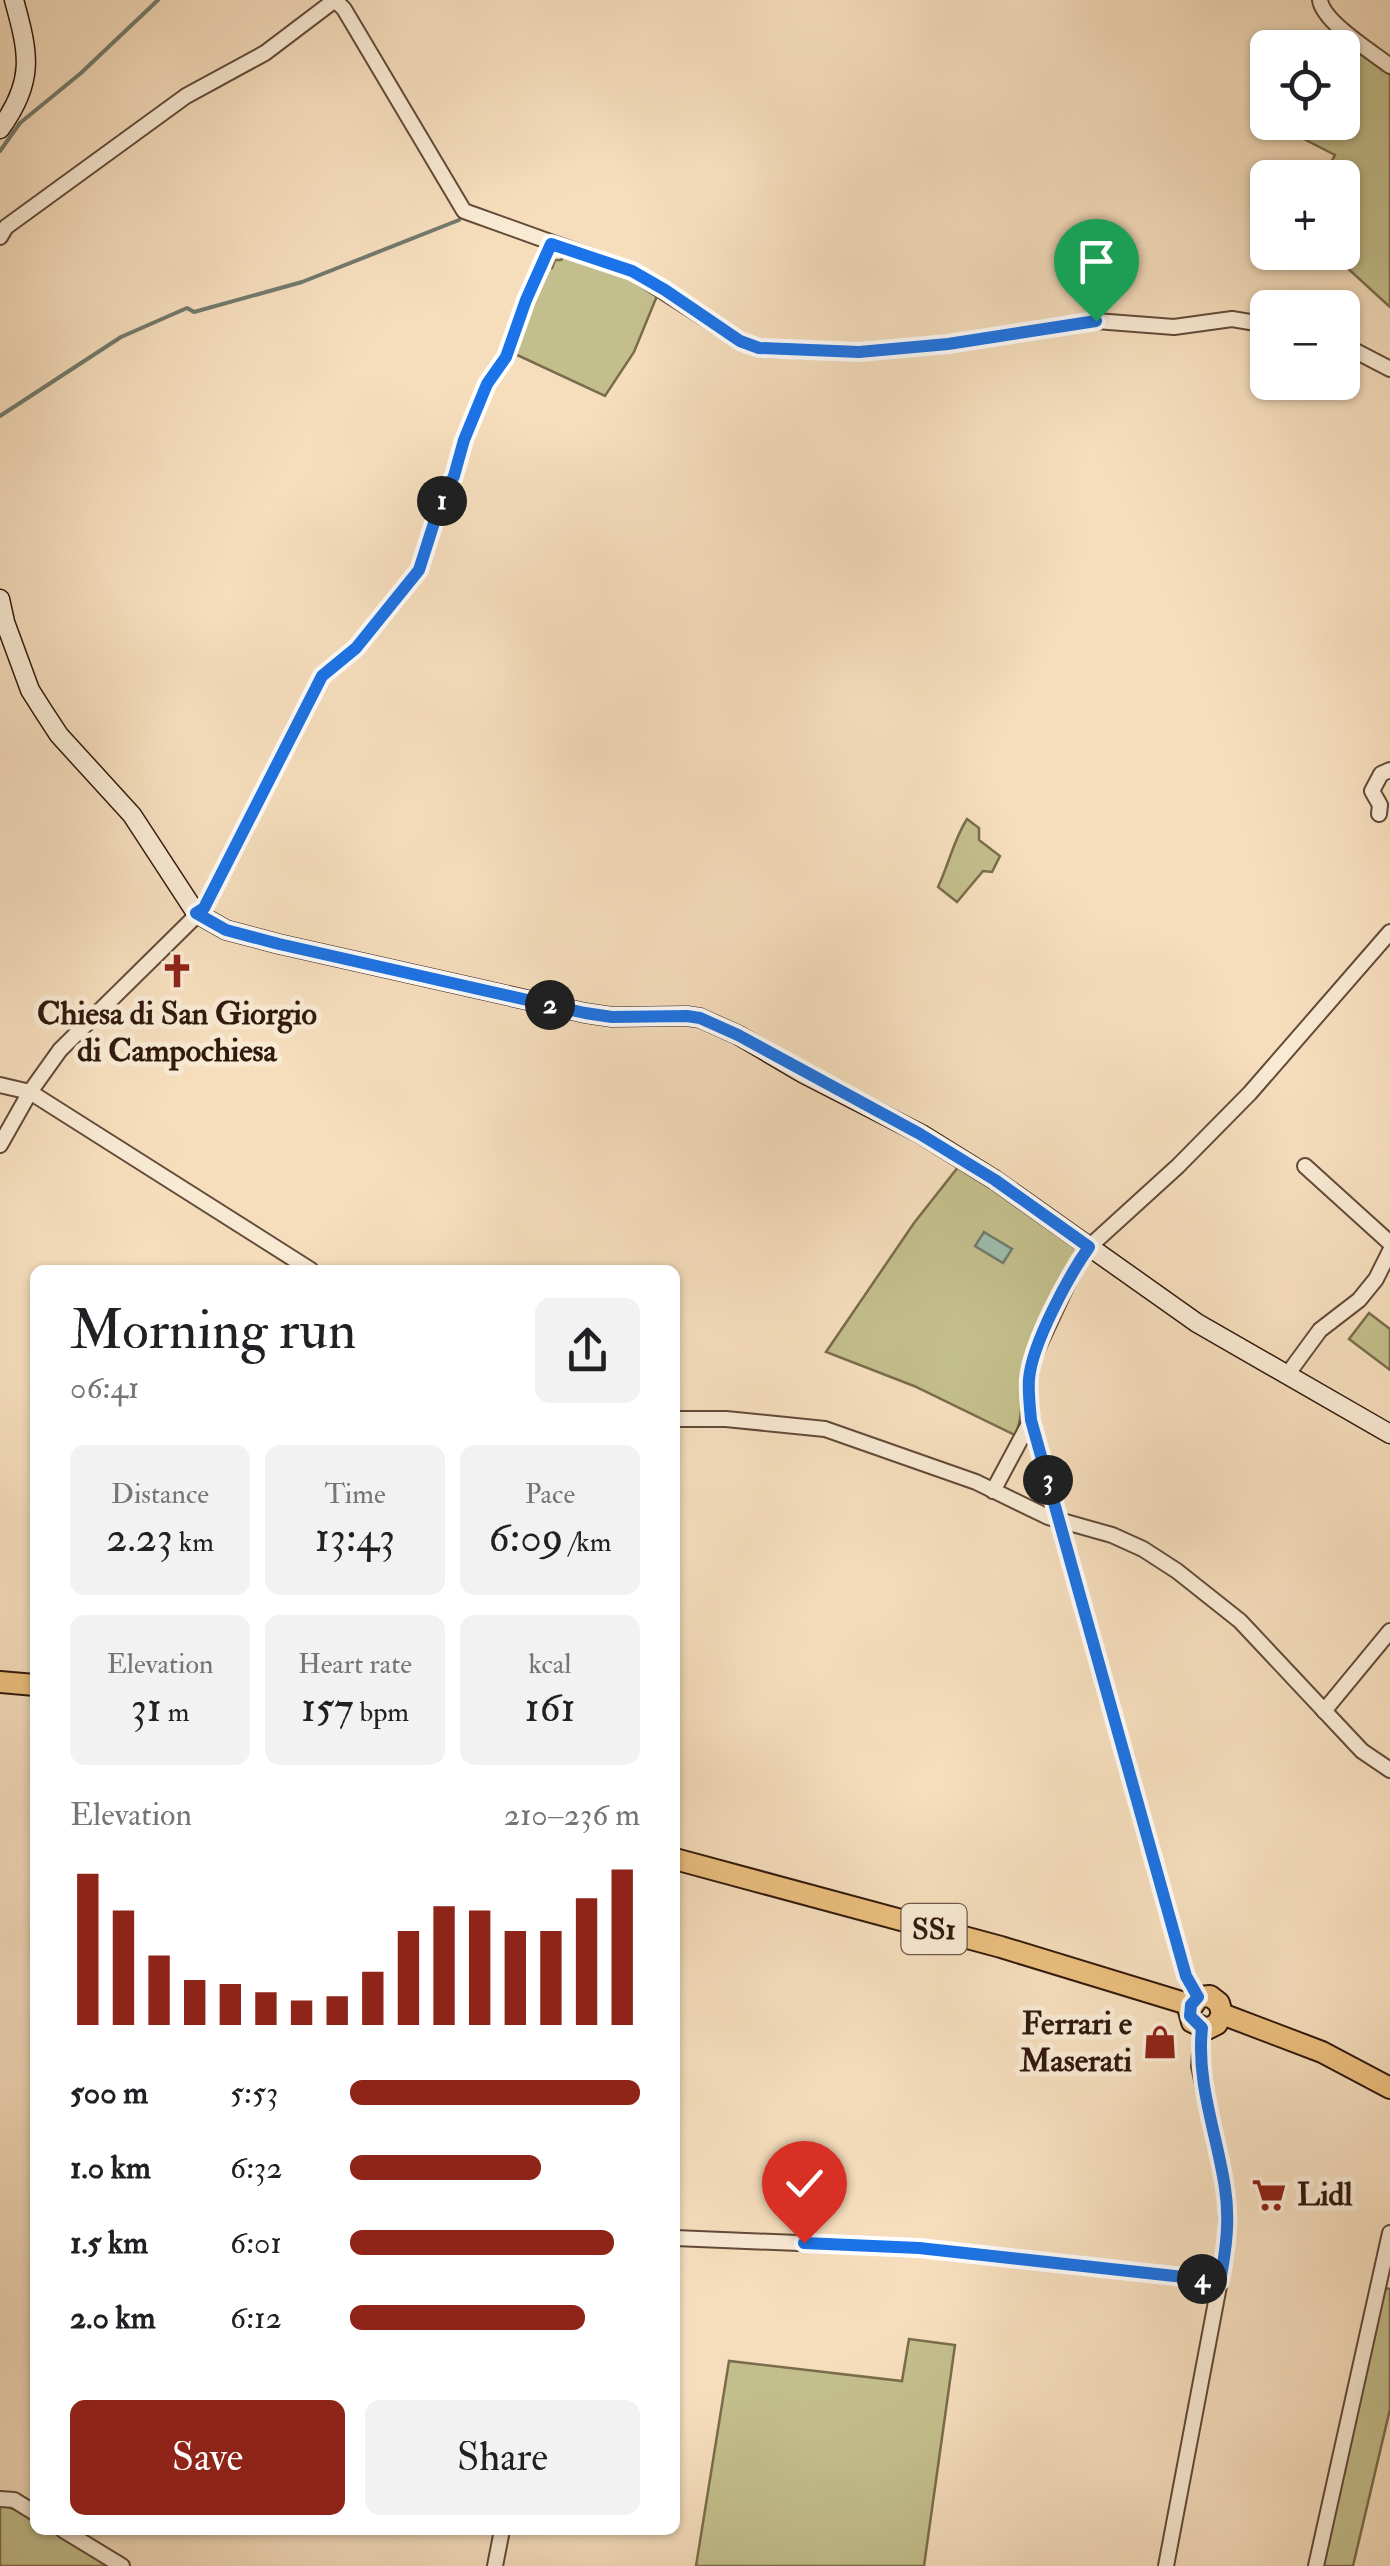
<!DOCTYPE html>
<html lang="en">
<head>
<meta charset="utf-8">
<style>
  body { margin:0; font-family:"IM FELL Double Pica",serif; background:#f2f2f2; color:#202124; height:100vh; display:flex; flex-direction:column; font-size:38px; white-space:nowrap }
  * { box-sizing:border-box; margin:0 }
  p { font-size:32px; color:#757577 }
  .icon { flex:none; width:55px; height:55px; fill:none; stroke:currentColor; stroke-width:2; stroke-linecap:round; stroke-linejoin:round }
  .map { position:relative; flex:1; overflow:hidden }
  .panel { position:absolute; left:30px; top:1265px; width:650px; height:1270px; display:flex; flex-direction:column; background:#fff; border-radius:15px; box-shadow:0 2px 8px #0004 }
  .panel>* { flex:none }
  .fabs { position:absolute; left:1250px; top:30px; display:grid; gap:20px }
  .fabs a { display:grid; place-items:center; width:110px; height:110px; border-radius:15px; background:#fff; box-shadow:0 2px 8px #0004; font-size:50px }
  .pin { position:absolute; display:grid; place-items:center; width:85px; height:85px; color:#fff; margin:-102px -42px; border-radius:50% 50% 50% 0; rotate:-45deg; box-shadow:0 0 10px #0007 }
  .pin .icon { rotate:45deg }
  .km { position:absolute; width:50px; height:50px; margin:-25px; border-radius:50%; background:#222; color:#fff; font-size:28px; line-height:50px; text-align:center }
  .round { display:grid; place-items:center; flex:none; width:105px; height:105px; border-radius:15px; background:#f2f2f2 }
  .head { display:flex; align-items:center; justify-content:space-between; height:170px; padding:0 40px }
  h1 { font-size:55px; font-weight:600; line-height:75px }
  .stats { display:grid; grid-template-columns:repeat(3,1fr); gap:15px; height:170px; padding:10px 40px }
  .stats div { display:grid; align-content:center; border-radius:15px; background:#f2f2f2; text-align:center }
  .stats b { font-size:42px; font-weight:600 }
  .stats small { font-size:28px; font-weight:400 }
  .stats p { font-size:28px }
  .chart { height:280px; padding:20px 40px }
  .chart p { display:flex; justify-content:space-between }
  .chart svg { width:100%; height:180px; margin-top:10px; stroke:#8f2418; stroke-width:6 }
  .action { display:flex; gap:20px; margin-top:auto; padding:20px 40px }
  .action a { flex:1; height:115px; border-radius:15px; background:#8f2418; color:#fff; font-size:40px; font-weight:600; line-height:115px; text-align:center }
  .action a+a { background:#f2f2f2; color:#202124 }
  ul { padding:0 40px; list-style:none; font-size:32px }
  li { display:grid; grid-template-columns:160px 120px 1fr; align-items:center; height:75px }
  li i { height:25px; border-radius:12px; background:#8f2418 }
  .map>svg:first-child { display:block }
</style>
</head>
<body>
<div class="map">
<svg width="1390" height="2566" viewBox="0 0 1390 2566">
  <rect width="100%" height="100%" fill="#f6debd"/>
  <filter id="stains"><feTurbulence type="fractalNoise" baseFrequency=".002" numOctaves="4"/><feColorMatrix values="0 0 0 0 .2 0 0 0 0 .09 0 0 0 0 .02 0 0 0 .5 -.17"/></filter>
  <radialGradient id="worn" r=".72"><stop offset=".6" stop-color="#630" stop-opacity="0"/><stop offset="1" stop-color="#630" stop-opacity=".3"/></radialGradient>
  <g fill="#c3bf8c" stroke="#7a6c4c" stroke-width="2.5">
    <polygon points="1332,27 1390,75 1390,307 1331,253 1342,252 1342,178 1323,177 1335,155 1290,132 1293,123 1342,122 1342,48 1323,47"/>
    <polygon points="565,253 629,273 659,291 634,352 605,396 515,354 544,273 547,268 552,268 555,260 561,260"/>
    <path d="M967,819L979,828V840L1000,856L992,872L983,871L957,902L938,887C949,864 953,841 967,819Z"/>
    <path d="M959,1166L1079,1247C1061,1275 1027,1347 1022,1380C1020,1400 1024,1416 1015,1435L914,1386L826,1352L914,1223Z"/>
    <polygon points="1369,1313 1390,1329 1390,1370 1349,1339"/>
    <polygon points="1384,2288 1390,2289 1390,2409 1353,2566 1319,2566"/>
    <polygon points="909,2339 955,2345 924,2566 696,2566 729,2361 902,2381"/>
    <polygon points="0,2504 35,2517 35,2530 56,2530 115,2566 0,2566"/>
  </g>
  <polygon fill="#9dbcad" stroke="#727b6d" stroke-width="2.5" points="984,1232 1012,1249 1003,1263 975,1246"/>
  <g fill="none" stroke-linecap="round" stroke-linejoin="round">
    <g stroke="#727b6d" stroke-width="4">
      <polyline points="0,151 20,123 81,73 158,0"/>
      <polyline points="0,416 121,337 187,308 194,312 302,282 459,220"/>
    </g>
    <g stroke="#634a39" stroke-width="18">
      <g id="street">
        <path d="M1320,0C1323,22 1372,52 1390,66"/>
        <polyline points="0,237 6,227 186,96 265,53 335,0 344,9 464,211 631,271 740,341 759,349 859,352 948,344 1096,321 1174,327 1232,319 1268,325"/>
        <polyline points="1342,344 1390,369"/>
        <polyline points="1379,814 1380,805 1372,791 1381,774 1390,770"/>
        <polyline points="0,1085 30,1092 311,1270"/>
        <polyline points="0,1145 30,1092 60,1050 204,908 322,676 356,649 419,570 440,505 455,475 464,439 487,384 507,357 526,300 551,244"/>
        <polyline points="1305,1166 1390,1243"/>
        <polyline points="1287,1375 1320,1330 1359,1300 1376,1279 1390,1251"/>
        <polyline points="675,1419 726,1419 825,1429 976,1482 1048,1517 1112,1535 1143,1549 1177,1571 1240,1621 1362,1751 1390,1770"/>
        <polyline points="993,1491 1031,1420"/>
        <polyline points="1324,1711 1390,1631"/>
        <polyline points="1199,1997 1186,1976 1031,1420 1029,1382 1033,1358 1073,1272 1089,1247 1178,1166 1250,1093 1390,932"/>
        <polyline points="675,2238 919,2248 1220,2281"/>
        <polyline points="0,2499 14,2500 35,2513"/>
        <polyline points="63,2530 122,2566"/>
        <polyline points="495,2566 502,2530"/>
        <polyline points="1166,2566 1226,2249 1226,2189 1199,2066 1202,2028"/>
        <polyline points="1316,2566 1390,2233"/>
      </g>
    </g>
    <g stroke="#32190d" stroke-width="21">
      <g id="secondary">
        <path d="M0,129C35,81 29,54 14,0"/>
        <polyline points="0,599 5,622 30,690 42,709 59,735 132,815 196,913 226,930 279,944 585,1013 612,1017 687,1016 700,1018 738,1035 804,1074 921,1134 995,1180 1197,1323 1390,1434"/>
      </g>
    </g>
    <g stroke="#32190d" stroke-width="24">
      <g id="primary">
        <polyline points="0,1682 35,1685"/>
        <polyline points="675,1859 1001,1947 1191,2005"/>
        <polyline points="1222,2014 1217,2024 1207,2029 1192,2022 1189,2011 1199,1997 1210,1996 1219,2003 1222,2014 1322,2052 1390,2088"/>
      </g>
    </g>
    <use href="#street" stroke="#f9ead4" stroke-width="14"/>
    <use href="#secondary" stroke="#f9ead4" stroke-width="18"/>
    <use href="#primary" stroke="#ebbf7e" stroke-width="20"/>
  </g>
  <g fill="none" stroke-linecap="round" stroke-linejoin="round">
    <g stroke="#fff" stroke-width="20">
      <path id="route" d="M804,2243L919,2248L1220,2281C1226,2250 1230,2220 1225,2188C1217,2134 1196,2083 1202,2028L1190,2016L1191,2005L1198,1997L1186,1976L1031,1420C1030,1407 1028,1393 1029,1379C1032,1344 1068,1277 1089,1247L995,1180L920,1134L738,1035L700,1018L687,1016L612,1017L585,1013L279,944L226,930L196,913L204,908L322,676L356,648L419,570L440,504L454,476L464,440L487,384L506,357L526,300L551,244L632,271L665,290L740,341L759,348L859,352L948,344L1096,321"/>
    </g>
    <use href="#route" stroke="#1a73e8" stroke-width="12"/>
  </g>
  <defs>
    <g id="church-bare" transform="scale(2.7)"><path d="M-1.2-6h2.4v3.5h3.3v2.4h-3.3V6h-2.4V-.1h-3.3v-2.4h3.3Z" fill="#8f2418" stroke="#f9ead4" stroke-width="2.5" paint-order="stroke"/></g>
    <g id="shop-bare" transform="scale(2.7)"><path d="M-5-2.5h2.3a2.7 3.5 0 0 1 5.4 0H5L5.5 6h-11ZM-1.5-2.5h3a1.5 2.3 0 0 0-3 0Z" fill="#8f2418" stroke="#f9ead4" stroke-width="2.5" paint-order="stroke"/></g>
    <g id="supermarket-bare" transform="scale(2.7)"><path d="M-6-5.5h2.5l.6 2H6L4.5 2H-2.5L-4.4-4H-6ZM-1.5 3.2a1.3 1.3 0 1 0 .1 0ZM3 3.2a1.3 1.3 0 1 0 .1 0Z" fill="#8f2418" stroke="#f9ead4" stroke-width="2.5" paint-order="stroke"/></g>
  </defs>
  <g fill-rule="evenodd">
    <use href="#church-bare" x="177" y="971"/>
    <use href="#shop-bare" x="1160" y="2042"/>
    <use href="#supermarket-bare" x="1269" y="2195"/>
  </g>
  <g text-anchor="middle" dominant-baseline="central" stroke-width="10" stroke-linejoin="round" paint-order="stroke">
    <rect fill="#f9ead4" stroke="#6e5849" stroke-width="2.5" x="901.5" y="1904" width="65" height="50" rx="8"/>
    <g font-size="30" font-weight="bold" fill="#32190d">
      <text x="934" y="1929">SS1</text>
    </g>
    <g font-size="32" font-weight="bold" fill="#32190d" stroke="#f9ead4">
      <text x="177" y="1014">Chiesa di San Giorgio<tspan x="177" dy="37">di Campochiesa</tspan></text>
      <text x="1132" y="2024" text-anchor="end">Ferrari e<tspan x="1132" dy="37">Maserati</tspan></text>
      <text x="1297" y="2195" text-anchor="start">Lidl</text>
    </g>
  </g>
  <rect width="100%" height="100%" filter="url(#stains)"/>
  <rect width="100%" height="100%" fill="url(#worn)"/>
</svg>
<div class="fabs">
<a><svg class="icon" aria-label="locate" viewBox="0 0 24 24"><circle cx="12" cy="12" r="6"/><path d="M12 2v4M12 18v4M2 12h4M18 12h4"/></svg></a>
<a>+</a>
<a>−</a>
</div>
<div class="pin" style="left:1096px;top:321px;background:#1e9e55"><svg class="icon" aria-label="arrive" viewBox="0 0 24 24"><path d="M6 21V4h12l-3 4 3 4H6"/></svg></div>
<div class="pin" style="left:804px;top:2243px;background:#d93025"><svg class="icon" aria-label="check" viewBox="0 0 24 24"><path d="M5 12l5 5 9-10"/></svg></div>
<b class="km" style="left:442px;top:501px">1</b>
<b class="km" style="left:550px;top:1005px">2</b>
<b class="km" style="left:1048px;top:1480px">3</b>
<b class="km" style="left:1202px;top:2279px">4</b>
<section class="panel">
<div class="head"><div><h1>Morning run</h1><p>06:41</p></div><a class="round"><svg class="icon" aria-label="share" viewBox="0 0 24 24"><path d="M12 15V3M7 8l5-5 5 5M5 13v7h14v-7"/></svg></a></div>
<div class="stats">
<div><p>Distance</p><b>2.23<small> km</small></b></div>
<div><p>Time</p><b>13:43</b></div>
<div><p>Pace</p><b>6:09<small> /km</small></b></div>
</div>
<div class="stats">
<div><p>Elevation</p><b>31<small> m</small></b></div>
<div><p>Heart rate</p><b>157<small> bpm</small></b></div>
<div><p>kcal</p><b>161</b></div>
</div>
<div class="chart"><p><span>Elevation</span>210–236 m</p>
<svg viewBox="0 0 160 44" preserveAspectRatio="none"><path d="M5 44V7M15 44V16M25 44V27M35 44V33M45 44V34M55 44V36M65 44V38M75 44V37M85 44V31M95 44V21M105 44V15M115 44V16M125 44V21M135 44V21M145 44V13M155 44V6"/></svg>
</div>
<ul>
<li><b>500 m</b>5:53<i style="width:100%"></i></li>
<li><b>1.0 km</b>6:32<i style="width:66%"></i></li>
<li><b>1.5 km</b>6:01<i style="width:91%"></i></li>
<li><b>2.0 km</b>6:12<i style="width:81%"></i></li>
</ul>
<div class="action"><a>Save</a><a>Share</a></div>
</section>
</div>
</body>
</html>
